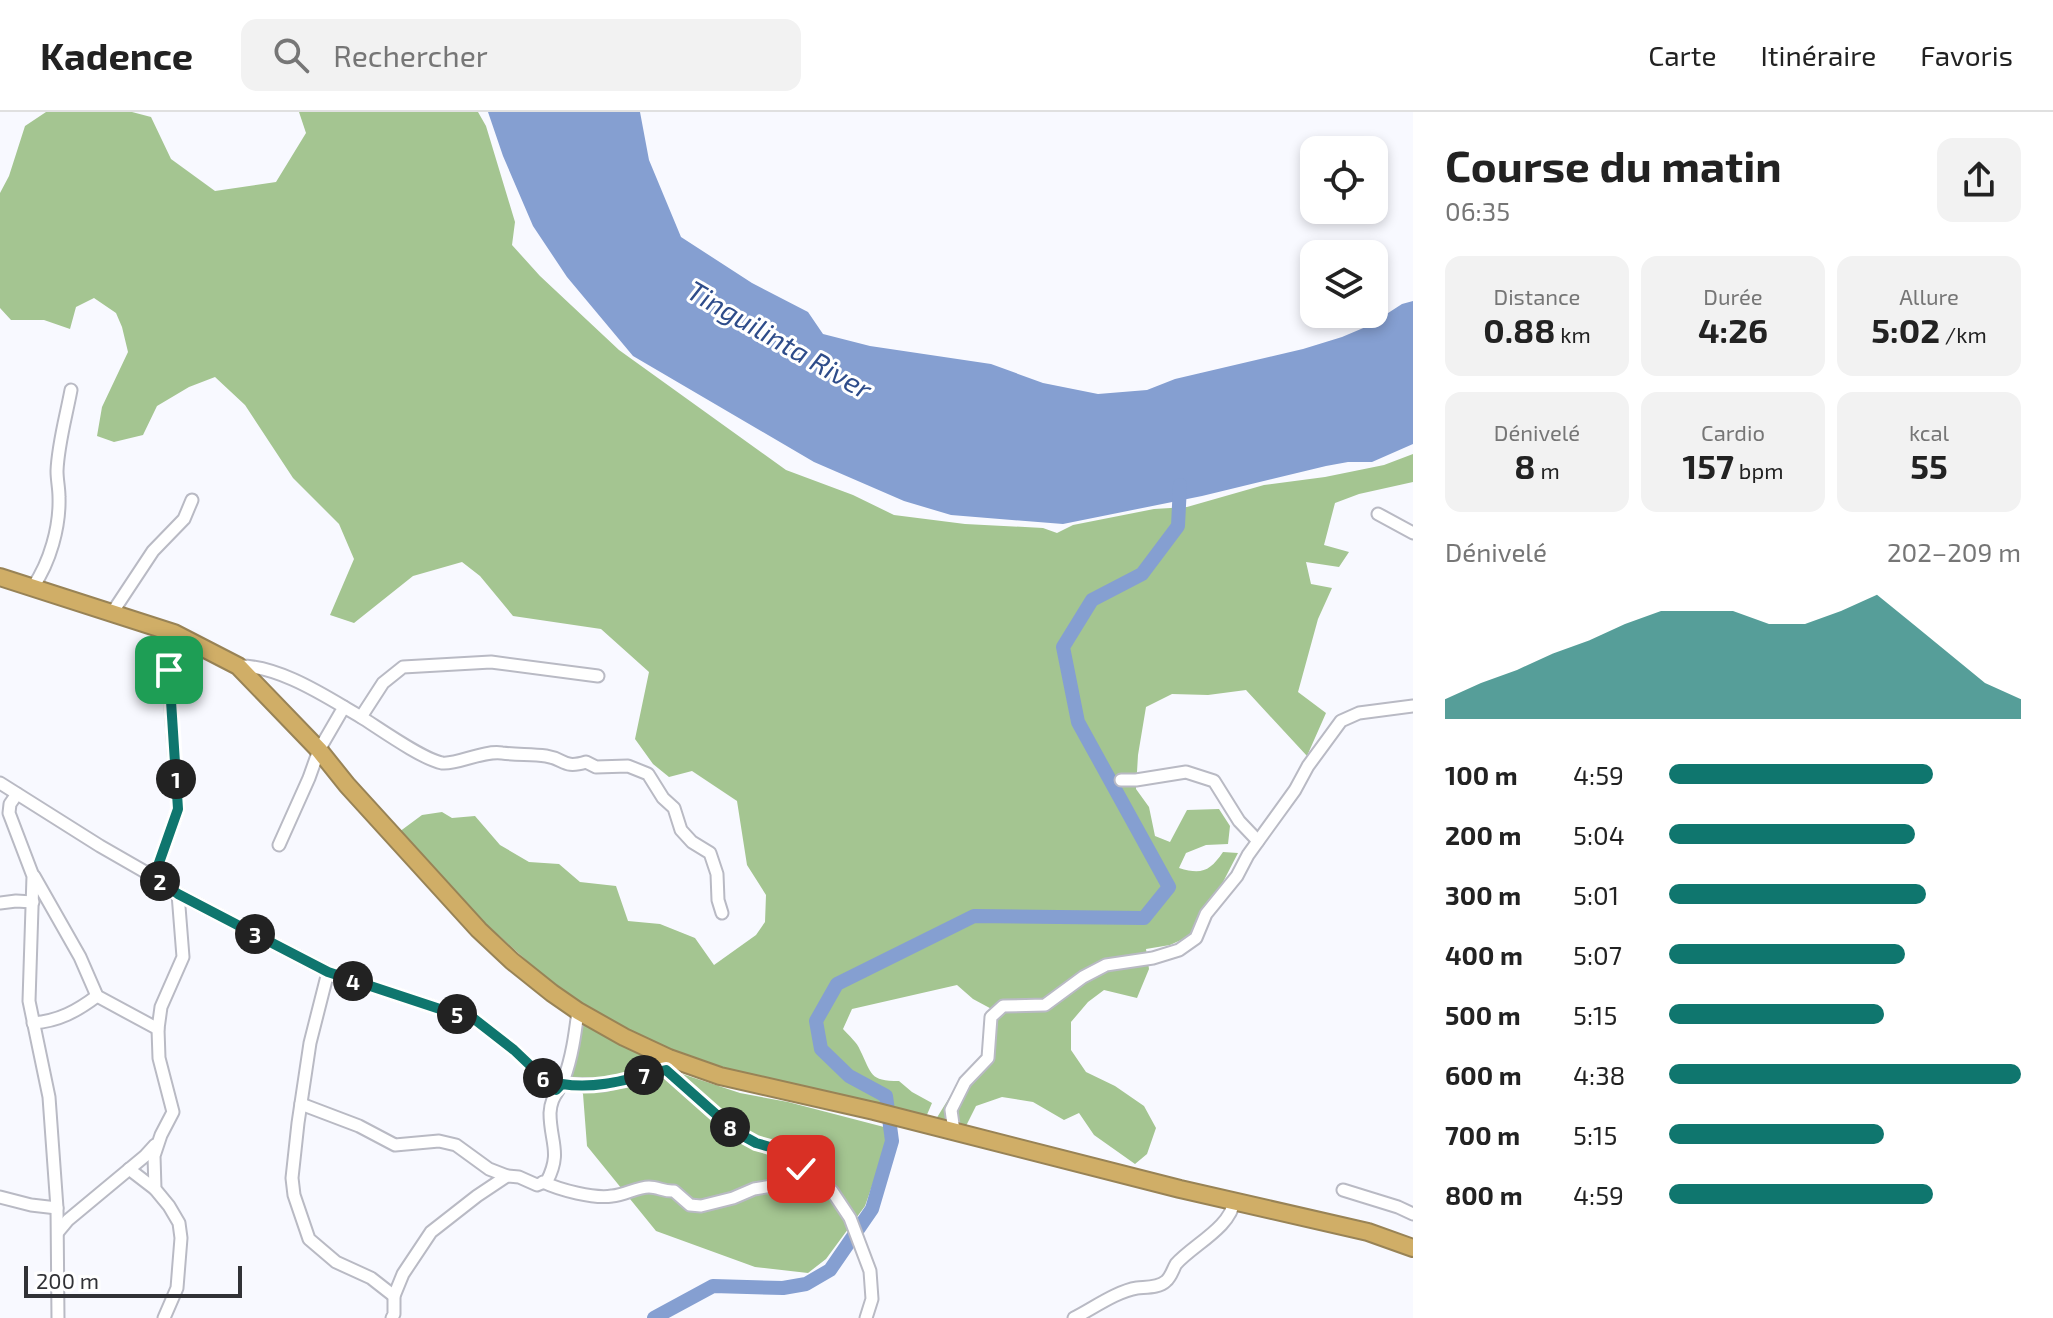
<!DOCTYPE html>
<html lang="fr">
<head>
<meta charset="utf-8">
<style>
  body { margin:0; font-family:"Exo 2",sans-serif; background:#f2f2f2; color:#222; height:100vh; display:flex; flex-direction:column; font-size:30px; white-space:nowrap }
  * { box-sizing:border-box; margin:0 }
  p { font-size:26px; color:#767676 }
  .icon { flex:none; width:44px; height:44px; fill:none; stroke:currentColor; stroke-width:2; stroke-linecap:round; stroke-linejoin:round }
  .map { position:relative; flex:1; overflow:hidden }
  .sheet { display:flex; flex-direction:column; background:#fff; width:640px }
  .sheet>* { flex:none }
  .fabs { position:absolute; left:1300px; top:24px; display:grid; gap:16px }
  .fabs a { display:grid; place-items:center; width:88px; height:88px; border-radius:16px; background:#fff; box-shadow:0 4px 12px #0003; font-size:40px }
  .scale { position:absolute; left:24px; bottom:20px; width:218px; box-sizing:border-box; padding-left:8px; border:4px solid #313236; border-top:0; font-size:22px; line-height:28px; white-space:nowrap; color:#313236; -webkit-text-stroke:6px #fff; paint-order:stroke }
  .pin { position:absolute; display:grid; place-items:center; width:68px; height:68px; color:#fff; margin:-34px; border-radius:16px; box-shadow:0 4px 12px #0006 }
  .km { position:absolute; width:40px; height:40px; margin:-20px; border-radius:50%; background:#222; color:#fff; font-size:22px; line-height:40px; text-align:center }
  .round { display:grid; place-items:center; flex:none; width:84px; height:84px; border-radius:16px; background:#f2f2f2 }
  .overview { display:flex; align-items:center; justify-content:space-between; height:136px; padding:0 32px }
  h1 { font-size:44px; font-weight:700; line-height:60px }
  .figures { display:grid; grid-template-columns:repeat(3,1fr); gap:12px; height:136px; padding:8px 32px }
  .figures div { display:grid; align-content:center; border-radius:16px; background:#f2f2f2; text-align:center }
  .figures b { font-size:34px; font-weight:700 }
  .figures small { font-size:22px; font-weight:400 }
  .figures p { font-size:22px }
  .chart { height:224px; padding:16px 32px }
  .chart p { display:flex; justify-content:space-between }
  .chart svg { width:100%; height:144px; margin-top:8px; fill:#0f766e; opacity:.7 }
  ul { padding:0 32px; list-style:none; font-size:26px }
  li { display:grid; grid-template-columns:128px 96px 1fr; align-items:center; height:60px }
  li i { height:20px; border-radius:10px; background:#0f766e }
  header { display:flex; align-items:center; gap:48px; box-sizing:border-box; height:112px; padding:0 40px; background:#fff; border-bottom:2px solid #e0e0e0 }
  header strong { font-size:38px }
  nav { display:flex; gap:44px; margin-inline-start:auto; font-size:28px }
  .search { width:560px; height:72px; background:#f2f2f2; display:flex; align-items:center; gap:20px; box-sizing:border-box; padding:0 28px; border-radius:16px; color:#767676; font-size:30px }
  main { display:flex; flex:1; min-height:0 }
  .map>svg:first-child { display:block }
</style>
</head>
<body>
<header>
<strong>Kadence</strong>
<div class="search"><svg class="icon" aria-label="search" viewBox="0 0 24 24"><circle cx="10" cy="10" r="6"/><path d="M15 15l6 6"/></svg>Rechercher</div>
<nav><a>Carte</a><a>Itinéraire</a><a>Favoris</a></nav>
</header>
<main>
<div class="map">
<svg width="1413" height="1206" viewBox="0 0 1413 1206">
  <rect width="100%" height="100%" fill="#f8f9ff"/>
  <g fill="#a4c591">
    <path d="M46,0H132L151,5L171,47L215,79L276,70L306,21L299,0H478L486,14L515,110L512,133L540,164L619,238L786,358L853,383L894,403L965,412L1043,416L1057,421L1073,413L1154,397L1187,395L1264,373L1325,365L1384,353L1413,342V370L1359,382L1335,391L1324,433L1349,440L1339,455L1306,450L1311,472L1332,476L1318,507L1298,580L1326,601L1307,644L1246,578L1208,583L1172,582L1146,595L1138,643L1136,677L1149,695L1155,724L1170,730L1187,698L1219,697L1230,714L1228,732L1206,733L1186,741L1179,756C1202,763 1210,759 1223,740L1238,741L1222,772L1203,795L1192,823L1170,833L1146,837L1149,857L1137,886L1104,878L1088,890L1071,910V938L1086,960L1115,974L1144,994L1156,1016L1147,1042L1135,1052L1094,1023L1079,1001L1064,1008L1033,990L1002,985L976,994L963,1020L933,1012L957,973L985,956L995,929L999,901L973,887L957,873L852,897L843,917C849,924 857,930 860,938C872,962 869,969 899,969L912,980L932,991L926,1005L698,953L599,907L546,866L485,811L399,720L422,703L442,700L452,706L475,704L500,733L529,750L559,752L580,770L616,774L628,809L660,812L695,826L714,853L756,823L765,810L766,783L747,753L737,689L692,659L669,665L653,652L635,627L649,560L601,517L513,504L480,464L462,450L413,464L354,511L330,503L354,447L339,412L293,366L245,293L215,265L189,275L157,294L143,323L114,330L97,324L102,295L128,240L122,215L116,201L94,186L76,195L70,217L44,208H11L0,196V81L9,64L25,14Z"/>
    <polygon points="579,909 673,959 740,981 788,990 884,1015 886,1034 865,1094 826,1147 808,1161 755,1155 656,1119 587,1034 583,982 564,952"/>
  </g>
  <polygon fill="#859fd1" points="488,0 640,0 649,48 681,125 752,171 808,200 823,222 870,234 991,252 1043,271 1098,282 1147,278 1175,267 1303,237 1342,225 1368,214 1402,192 1413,189 1413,332 1372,350 1348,350 1326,354 1202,384 1063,412 951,403 904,389 814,350 633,244 567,165 533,114 503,44"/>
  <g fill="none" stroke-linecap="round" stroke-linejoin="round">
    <polyline stroke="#859fd1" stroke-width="14" points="654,1206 713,1174 783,1176 806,1172 830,1158 872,1097 892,1029 886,984 849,964 821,937 816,909 837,872 974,804 1144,806 1169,775 1078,610 1063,535 1092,488 1142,462 1178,414 1180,373"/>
    <g stroke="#b9bac4" stroke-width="15">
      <g id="minor">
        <polyline points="1378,402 1413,421"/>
        <path d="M33,475C50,450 60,415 59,385C59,376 57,368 57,359C58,332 66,305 71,278"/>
        <polyline points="112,501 153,439 184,407 192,388"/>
        <path d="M238,554C273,553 314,577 344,595L319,638L309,666L279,733"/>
        <polyline points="344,595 361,605 383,571 403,555 491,550 598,564"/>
        <path d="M361,605C380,617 422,647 442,651C457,653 483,638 502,641C517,643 531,642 546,644C565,647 563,657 586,650L596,655L628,654L648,662L663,686L674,696L681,718L692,730L710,741L717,762L718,788L722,801"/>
        <polyline points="1121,668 1136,668 1186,660 1214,669 1239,709 1258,729"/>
        <polyline points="0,671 100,734 154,765 178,782 328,860 458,903 473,906 514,938 556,978"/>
        <polyline points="17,682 10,692 9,701 33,764 29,889 49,985 57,1096 58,1206"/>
        <polyline points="34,764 80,845 97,884 158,917"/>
        <polyline points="154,765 178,697 169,565 174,521"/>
        <polyline points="0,791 16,789 33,790"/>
        <polyline points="328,860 310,931 298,1011 292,1066 294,1083 309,1127 336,1150 371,1166 394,1184"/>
        <path d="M33,911C59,909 77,899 97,884"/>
        <polyline points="669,946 666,958 736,1020 756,1031 770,1035 832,1079 850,1106 870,1159 872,1187 866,1206"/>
        <polyline points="562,972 604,973 666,958"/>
        <polyline points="301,992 359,1014 395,1033 439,1029 456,1033 489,1057 507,1064"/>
        <polyline points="954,1019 951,998 965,970 988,946 991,905 1003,894 1045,893 1083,865 1106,853 1153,846 1179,838 1196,826 1206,802 1237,764 1248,743 1295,678 1308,654 1341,609 1359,601 1413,594"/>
        <polyline points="129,1057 155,1077"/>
        <path d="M543,1070C560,1078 594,1087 612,1084C625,1083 637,1075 649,1075C658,1075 665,1080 674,1079L690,1093L701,1094L733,1086L754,1077L815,1067"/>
        <polyline points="1343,1078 1398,1095 1413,1102"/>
        <polyline points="0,1085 31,1093 57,1096"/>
        <polyline points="58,1120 68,1108 145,1044 155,1033"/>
        <polyline points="164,1206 177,1176 181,1126 179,1111 169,1094 155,1077 154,1044 161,1023 173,1000 159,946 158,917 161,895 183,845 178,782"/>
        <path d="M392,1206L394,1202V1184L403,1162L431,1120L477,1084L507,1064L519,1065L537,1073L547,1069C562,1040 550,1030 550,1001C551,983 559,981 564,967C572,945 575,923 578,899"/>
        <path d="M1074,1206C1092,1197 1117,1179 1137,1176C1146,1175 1159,1176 1166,1169C1171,1165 1173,1157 1176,1152C1193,1133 1231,1115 1234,1089"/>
      </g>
    </g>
    <g stroke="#988356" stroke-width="20">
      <polyline id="highway" points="0,465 174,521 238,554 319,638 347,673 479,818 512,849 552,881 578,899 624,925 669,946 720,964 874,999 1180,1077 1368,1120 1413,1136"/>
    </g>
    <use href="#minor" stroke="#fff" stroke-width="11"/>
    <use href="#highway" stroke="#d0ae67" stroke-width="16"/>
  </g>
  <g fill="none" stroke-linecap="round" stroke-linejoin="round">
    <g stroke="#fff" stroke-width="16">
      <path id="route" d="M169,558L178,697L154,765L178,782L328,860L458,903L473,906L514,938L556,978L562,972C598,978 632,966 666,958L736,1020L756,1031L770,1035L801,1057"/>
    </g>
    <use href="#route" stroke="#0f766e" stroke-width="10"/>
  </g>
  <g text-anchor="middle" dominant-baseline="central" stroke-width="6" stroke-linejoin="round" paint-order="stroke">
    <g font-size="28" font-style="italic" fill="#2e4c8a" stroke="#fff">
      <text transform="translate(780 227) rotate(30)">Tinguilinta River</text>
    </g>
  </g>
</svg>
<div class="fabs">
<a><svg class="icon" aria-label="locate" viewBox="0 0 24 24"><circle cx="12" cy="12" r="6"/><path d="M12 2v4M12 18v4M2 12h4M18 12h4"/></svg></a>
<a><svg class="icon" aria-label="layers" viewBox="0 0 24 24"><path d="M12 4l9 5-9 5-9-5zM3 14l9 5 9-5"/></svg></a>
</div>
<div class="scale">200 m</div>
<div class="pin" style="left:169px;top:558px;background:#1e9e55"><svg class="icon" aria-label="arrive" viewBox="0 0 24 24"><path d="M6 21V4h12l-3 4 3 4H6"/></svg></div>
<div class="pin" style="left:801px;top:1057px;background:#d93025"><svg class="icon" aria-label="check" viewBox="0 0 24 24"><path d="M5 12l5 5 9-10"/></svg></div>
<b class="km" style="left:176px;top:667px">1</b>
<b class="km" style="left:160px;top:769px">2</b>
<b class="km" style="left:255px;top:822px">3</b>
<b class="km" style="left:353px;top:869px">4</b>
<b class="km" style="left:457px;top:902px">5</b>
<b class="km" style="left:543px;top:966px">6</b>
<b class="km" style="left:644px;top:963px">7</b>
<b class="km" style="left:730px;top:1015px">8</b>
</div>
<section class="sheet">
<div class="overview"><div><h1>Course du matin</h1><p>06:35</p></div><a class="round"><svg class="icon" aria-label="share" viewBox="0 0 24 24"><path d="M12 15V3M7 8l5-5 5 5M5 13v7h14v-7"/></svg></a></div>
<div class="figures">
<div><p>Distance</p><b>0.88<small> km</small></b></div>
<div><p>Durée</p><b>4:26</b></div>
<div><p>Allure</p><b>5:02<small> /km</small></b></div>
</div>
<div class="figures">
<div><p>Dénivelé</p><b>8<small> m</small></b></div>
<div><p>Cardio</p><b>157<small> bpm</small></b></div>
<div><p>kcal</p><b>55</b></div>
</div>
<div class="chart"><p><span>Dénivelé</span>202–209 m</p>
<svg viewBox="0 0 160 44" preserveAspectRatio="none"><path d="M0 44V38L10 33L20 29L30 24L40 20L50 15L60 11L70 11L80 11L90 15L100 15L110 11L120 6L130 15L140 24L150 33L160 38V44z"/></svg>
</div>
<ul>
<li><b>100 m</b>4:59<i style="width:75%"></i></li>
<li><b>200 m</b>5:04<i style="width:70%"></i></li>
<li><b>300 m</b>5:01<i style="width:73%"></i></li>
<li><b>400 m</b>5:07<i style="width:67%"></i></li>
<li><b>500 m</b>5:15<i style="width:61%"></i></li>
<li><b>600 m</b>4:38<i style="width:100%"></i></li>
<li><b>700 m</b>5:15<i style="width:61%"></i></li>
<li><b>800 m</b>4:59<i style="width:75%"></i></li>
</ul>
</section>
</main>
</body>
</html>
